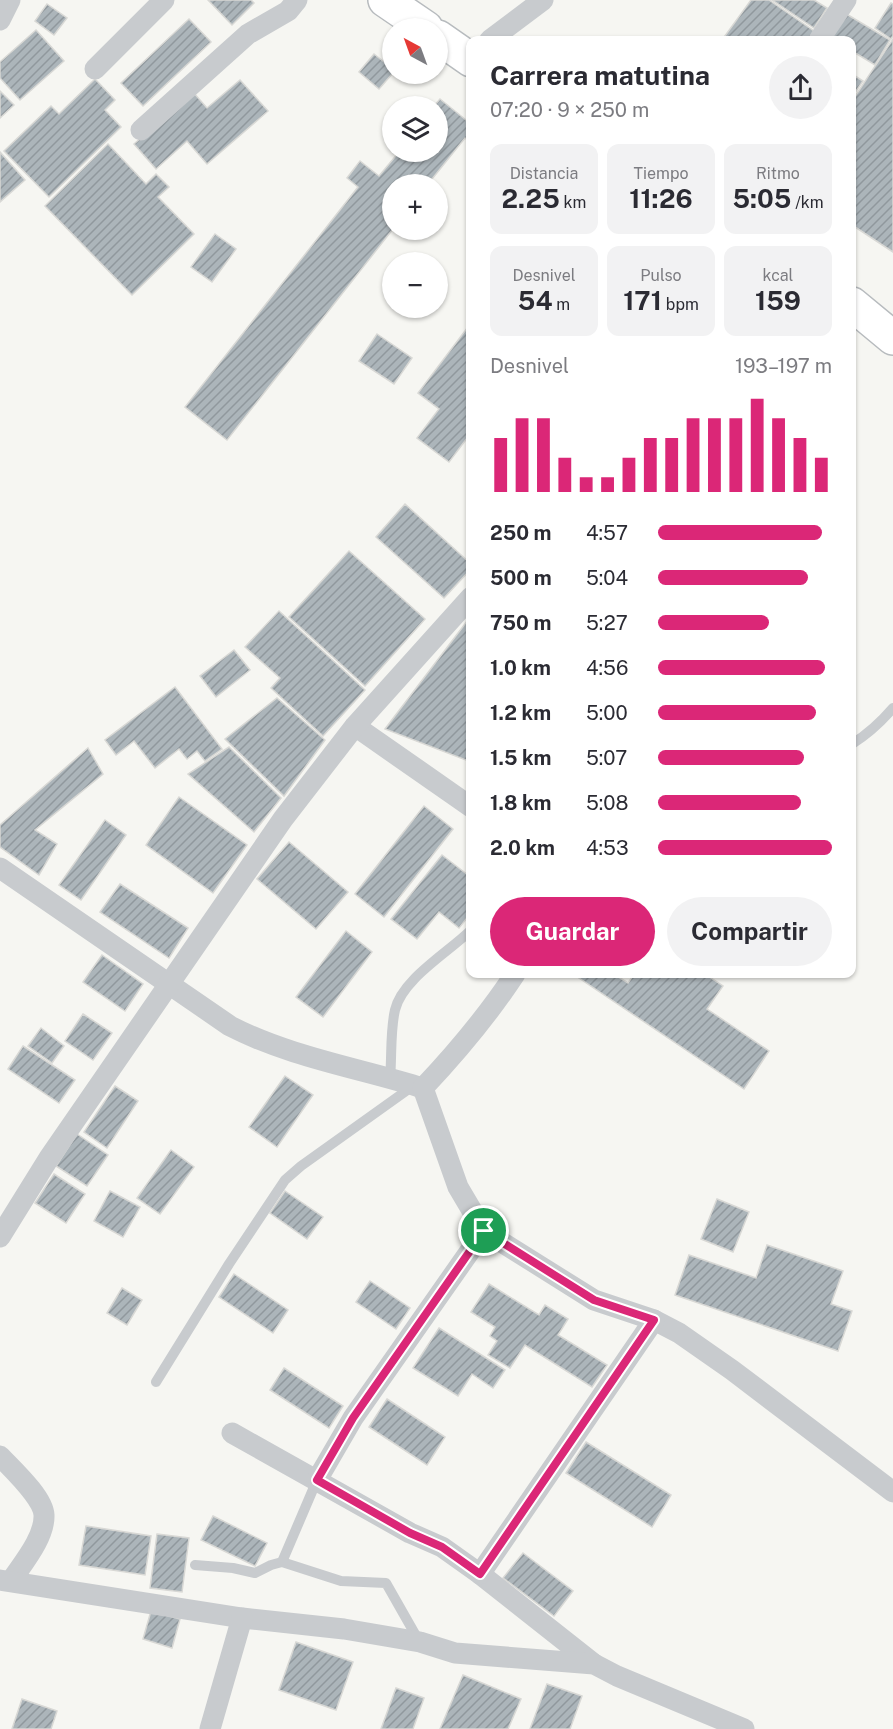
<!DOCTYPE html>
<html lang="es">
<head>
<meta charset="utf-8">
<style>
  body { margin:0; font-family:"Public Sans",sans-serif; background:#f2f2f3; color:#2b2b33; height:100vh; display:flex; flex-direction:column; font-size:22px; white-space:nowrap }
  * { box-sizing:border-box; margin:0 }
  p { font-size:20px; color:#7c7c81 }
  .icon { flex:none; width:33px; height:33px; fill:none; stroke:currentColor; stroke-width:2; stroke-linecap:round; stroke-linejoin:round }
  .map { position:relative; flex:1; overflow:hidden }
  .drawer { position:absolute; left:466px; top:36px; width:390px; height:942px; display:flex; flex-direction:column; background:#fff; border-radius:12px; box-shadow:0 2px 4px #0004 }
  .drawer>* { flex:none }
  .needle { width:39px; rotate:319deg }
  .tools { position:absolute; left:382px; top:18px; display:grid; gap:12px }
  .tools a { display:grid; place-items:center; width:66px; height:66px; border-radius:50%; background:#fff; box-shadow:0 2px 4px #0004; font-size:30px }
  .pin { position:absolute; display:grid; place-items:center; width:51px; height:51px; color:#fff; margin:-26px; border:3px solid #fff; border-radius:50%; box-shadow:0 2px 6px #0007 }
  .round { display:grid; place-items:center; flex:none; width:63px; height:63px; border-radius:32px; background:#f2f2f3 }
  .overview { display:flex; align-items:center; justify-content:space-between; height:102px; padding:0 24px }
  h1 { font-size:27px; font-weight:700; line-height:45px }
  .figures { display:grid; grid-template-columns:repeat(3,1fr); gap:9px; height:102px; padding:6px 24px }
  .figures div { display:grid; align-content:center; border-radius:12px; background:#f2f2f3; text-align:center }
  .figures b { font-size:26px; font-weight:700 }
  .figures small { font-size:16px; font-weight:400 }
  .figures p { font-size:16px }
  .chart { height:168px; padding:12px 24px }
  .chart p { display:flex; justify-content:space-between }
  .chart svg { width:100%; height:108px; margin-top:6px; stroke:#db2777; stroke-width:6 }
  .action { display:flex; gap:12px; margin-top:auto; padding:12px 24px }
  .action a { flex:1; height:69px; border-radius:36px; background:#db2777; color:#fff; font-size:24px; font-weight:700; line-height:69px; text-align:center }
  .action a+a { background:#f2f2f3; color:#2b2b33 }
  ul { padding:0 24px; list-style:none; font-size:20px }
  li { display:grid; grid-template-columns:96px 72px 1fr; align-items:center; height:45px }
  li i { height:15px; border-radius:8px; background:#db2777 }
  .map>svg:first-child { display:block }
</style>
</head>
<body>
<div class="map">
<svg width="893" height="1729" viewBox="0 0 893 1729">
  <defs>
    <pattern id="building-hatch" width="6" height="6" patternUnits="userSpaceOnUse" patternTransform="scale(1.5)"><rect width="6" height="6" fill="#acb5ba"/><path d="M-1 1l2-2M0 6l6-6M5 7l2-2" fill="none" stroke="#90989d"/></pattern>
  </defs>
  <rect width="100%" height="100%" fill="#f6f6f2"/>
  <g fill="url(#building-hatch)" stroke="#d8d8d5" stroke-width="1.5">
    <polygon points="208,0 251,0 254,3 232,25"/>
    <polygon points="751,0 769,0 814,31 808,40 722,40"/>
    <polygon points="772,0 814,0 827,8 814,28"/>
    <polygon points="891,3 893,4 893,36 891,39 875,28"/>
    <polygon points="47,4 67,18 54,35 35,21"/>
    <polygon points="843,12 890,40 875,65 852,51 852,40 834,40 828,37"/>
    <polygon points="189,19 211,42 143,106 121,83"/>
    <polygon points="36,30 64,61 20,100 0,78 0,62"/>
    <polygon points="893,39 893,252 852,225 852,101"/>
    <polygon points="374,54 393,69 393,73 379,89 359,72"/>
    <polygon points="852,74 863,81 852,97"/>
    <polygon points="95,79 115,100 105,110 121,127 49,197 4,151 51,106 59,114"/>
    <polygon points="240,80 268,111 207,164 187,141 156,169 134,144 193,92 207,108"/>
    <polygon points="0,91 14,105 0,118"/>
    <polygon points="440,99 471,124 471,143 465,138 428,184 393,184 393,229 227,440 185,407 358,187 347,178 360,161 379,176 399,152 438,152 438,106 434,106"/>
    <polygon points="108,144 146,184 156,174 169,187 158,197 194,234 132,295 45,206"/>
    <polygon points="0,152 25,180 0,202"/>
    <polygon points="215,234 236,249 212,282 191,267"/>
    <polygon points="471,323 471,433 449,462 417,438 439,409 418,393"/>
    <polygon points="377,334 412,358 394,384 359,361"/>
    <polygon points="405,504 471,564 471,569 444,598 376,537"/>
    <polygon points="349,551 425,619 365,686 289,617"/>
    <polygon points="279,611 365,690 323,736 271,688 280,678 245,647"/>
    <polygon points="471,616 471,762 385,729"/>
    <polygon points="234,650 250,670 216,697 200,676"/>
    <polygon points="175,687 222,749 205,761 197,751 187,759 179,749 155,768 134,741 116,755 105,740"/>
    <polygon points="277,698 325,740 284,796 225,739"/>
    <polygon points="229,747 281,798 254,832 188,774"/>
    <polygon points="88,748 103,774 35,830 57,844 39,875 0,847 0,825"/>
    <polygon points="179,797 247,845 213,893 146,845"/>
    <polygon points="424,806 453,829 384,917 355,894"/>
    <polygon points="105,820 126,835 81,900 59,885"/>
    <polygon points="289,842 348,892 316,929 257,879"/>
    <polygon points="442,855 468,875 471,871 471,913 459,928 439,912 417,939 391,919"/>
    <polygon points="120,884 188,928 169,958 100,912"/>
    <polygon points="346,931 372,952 323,1017 296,997"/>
    <polygon points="102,955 143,984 125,1011 83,982"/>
    <polygon points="573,974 614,974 628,983 634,974 705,974 723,986 707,1009 769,1051 744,1089"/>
    <polygon points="83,1014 112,1033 93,1060 65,1041"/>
    <polygon points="41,1028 64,1046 52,1063 28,1046"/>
    <polygon points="23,1046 75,1080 59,1103 8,1069"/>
    <polygon points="285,1076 313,1095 277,1147 249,1127"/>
    <polygon points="115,1086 138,1101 107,1148 84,1132"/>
    <polygon points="77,1134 108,1155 87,1186 56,1166"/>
    <polygon points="171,1150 194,1167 160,1214 137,1198"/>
    <polygon points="54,1174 85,1194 66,1223 35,1203"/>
    <polygon points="110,1191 140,1207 123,1237 94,1221"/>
    <polygon points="285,1191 323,1217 307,1239 270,1213"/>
    <polygon points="717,1199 749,1212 733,1252 701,1239"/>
    <polygon points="767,1245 843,1271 831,1304 852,1311 838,1351 675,1295 689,1255 756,1278"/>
    <polygon points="234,1274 288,1310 273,1333 219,1297"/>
    <polygon points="370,1281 410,1308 396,1329 356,1302"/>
    <polygon points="489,1284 539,1315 545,1305 568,1319 558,1335 607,1365 592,1387 525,1345 510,1368 488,1355 497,1341 490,1336 495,1327 471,1312"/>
    <polygon points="122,1288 142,1300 127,1325 107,1313"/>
    <polygon points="439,1328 505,1370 493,1388 472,1374 458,1396 413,1368"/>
    <polygon points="284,1368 343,1406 329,1428 270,1390"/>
    <polygon points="387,1399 445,1437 427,1465 369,1427"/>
    <polygon points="586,1442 671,1495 652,1527 566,1473"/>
    <polygon points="213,1516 267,1543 255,1566 201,1540"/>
    <polygon points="86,1526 151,1536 145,1575 79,1565"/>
    <polygon points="157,1534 189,1538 182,1592 150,1588"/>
    <polygon points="523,1553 573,1591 554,1616 503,1578"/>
    <polygon points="151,1611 180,1619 172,1648 143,1639"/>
    <polygon points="296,1642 353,1662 336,1710 279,1690"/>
    <polygon points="463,1675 521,1699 508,1729 440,1729"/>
    <polygon points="547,1684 582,1696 570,1729 530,1729"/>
    <polygon points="396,1688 424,1698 413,1729 381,1729"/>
    <polygon points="22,1699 57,1711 51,1729 12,1729"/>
  </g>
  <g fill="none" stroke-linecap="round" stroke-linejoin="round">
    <g stroke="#b7bbbe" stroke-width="36">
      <g id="highway">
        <polyline points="385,0 426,28"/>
        <polyline points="438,37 471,60"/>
        <polyline points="852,304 893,338"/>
      </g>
    </g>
    <g stroke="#c8cbce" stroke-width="10">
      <path d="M852,744C868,734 881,722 893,708"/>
      <path d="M390,1079C392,1057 390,1031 395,1010C402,979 449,952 471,930"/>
      <polyline points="156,1382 229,1264 285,1180 301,1166 413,1086"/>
      <polyline points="282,1562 317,1480"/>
      <polyline points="195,1565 233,1568 255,1573 271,1565 282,1562 341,1581 386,1583 419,1641"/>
    </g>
    <g stroke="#c8cbce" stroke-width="21">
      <polyline points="0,20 10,0"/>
      <polyline points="490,40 543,0"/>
      <polyline points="819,40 846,0"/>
      <polyline points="95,69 164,0"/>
      <polyline points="141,130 248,34 288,11 297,0"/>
      <polyline points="355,726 471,807"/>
      <path d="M0,868L230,1026C290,1057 359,1068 423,1088"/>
      <path d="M515,974C488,1015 457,1052 423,1088L458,1187L484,1231L594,1300L654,1320L679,1333L732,1370L893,1492"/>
      <polyline points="0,1237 49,1158 283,819 355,726 471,597"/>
      <polyline points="232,1433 410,1533 442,1547 480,1574 594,1664"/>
      <path d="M0,1456C12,1469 43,1497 44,1515C45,1537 23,1563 11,1581"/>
      <polyline points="317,1480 353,1418 484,1231"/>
      <polyline points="480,1574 654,1320"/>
      <polyline points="0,1580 242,1618 344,1629 420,1642 455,1653 594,1664 617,1676 744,1729"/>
      <polyline points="210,1729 242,1618"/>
    </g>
    <use href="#highway" stroke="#fff" stroke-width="33"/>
  </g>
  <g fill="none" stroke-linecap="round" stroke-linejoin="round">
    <g stroke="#fff" stroke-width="12">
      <polygon id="route" points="484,1231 594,1300 654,1320 480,1574 442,1547 410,1533 317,1480 353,1418"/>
    </g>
    <use href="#route" stroke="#db2777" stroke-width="8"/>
  </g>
</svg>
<div class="tools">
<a><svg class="needle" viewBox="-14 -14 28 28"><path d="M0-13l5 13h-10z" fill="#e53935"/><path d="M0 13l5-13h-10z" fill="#7c7c81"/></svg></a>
<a><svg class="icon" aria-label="layers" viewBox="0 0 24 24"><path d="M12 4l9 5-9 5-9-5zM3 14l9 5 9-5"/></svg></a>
<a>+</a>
<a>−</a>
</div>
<div class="pin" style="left:484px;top:1231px;background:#1e9e55"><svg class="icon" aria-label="arrive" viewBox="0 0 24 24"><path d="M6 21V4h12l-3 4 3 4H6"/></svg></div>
<section class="drawer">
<div class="overview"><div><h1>Carrera matutina</h1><p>07:20 · 9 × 250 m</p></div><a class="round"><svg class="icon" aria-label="share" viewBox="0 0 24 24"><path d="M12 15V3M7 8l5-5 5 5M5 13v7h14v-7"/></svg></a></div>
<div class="figures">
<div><p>Distancia</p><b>2.25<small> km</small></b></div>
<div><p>Tiempo</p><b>11:26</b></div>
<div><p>Ritmo</p><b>5:05<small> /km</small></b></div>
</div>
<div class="figures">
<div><p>Desnivel</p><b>54<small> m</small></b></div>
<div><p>Pulso</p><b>171<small> bpm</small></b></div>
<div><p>kcal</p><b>159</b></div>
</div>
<div class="chart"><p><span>Desnivel</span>193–197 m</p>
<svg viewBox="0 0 160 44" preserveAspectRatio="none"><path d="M5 44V22M15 44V14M25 44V14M35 44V30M45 44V38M55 44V38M65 44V30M75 44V22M85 44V22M95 44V14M105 44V14M115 44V14M125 44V6M135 44V14M145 44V22M155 44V30"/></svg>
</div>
<ul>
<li><b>250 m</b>4:57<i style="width:94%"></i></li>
<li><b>500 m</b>5:04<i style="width:86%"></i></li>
<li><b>750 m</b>5:27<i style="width:64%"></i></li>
<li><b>1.0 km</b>4:56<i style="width:96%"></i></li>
<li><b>1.2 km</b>5:00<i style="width:91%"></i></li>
<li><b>1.5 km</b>5:07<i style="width:84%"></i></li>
<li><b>1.8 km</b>5:08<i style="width:82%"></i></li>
<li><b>2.0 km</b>4:53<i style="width:100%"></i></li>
</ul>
<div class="action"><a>Guardar</a><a>Compartir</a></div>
</section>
</div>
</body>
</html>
